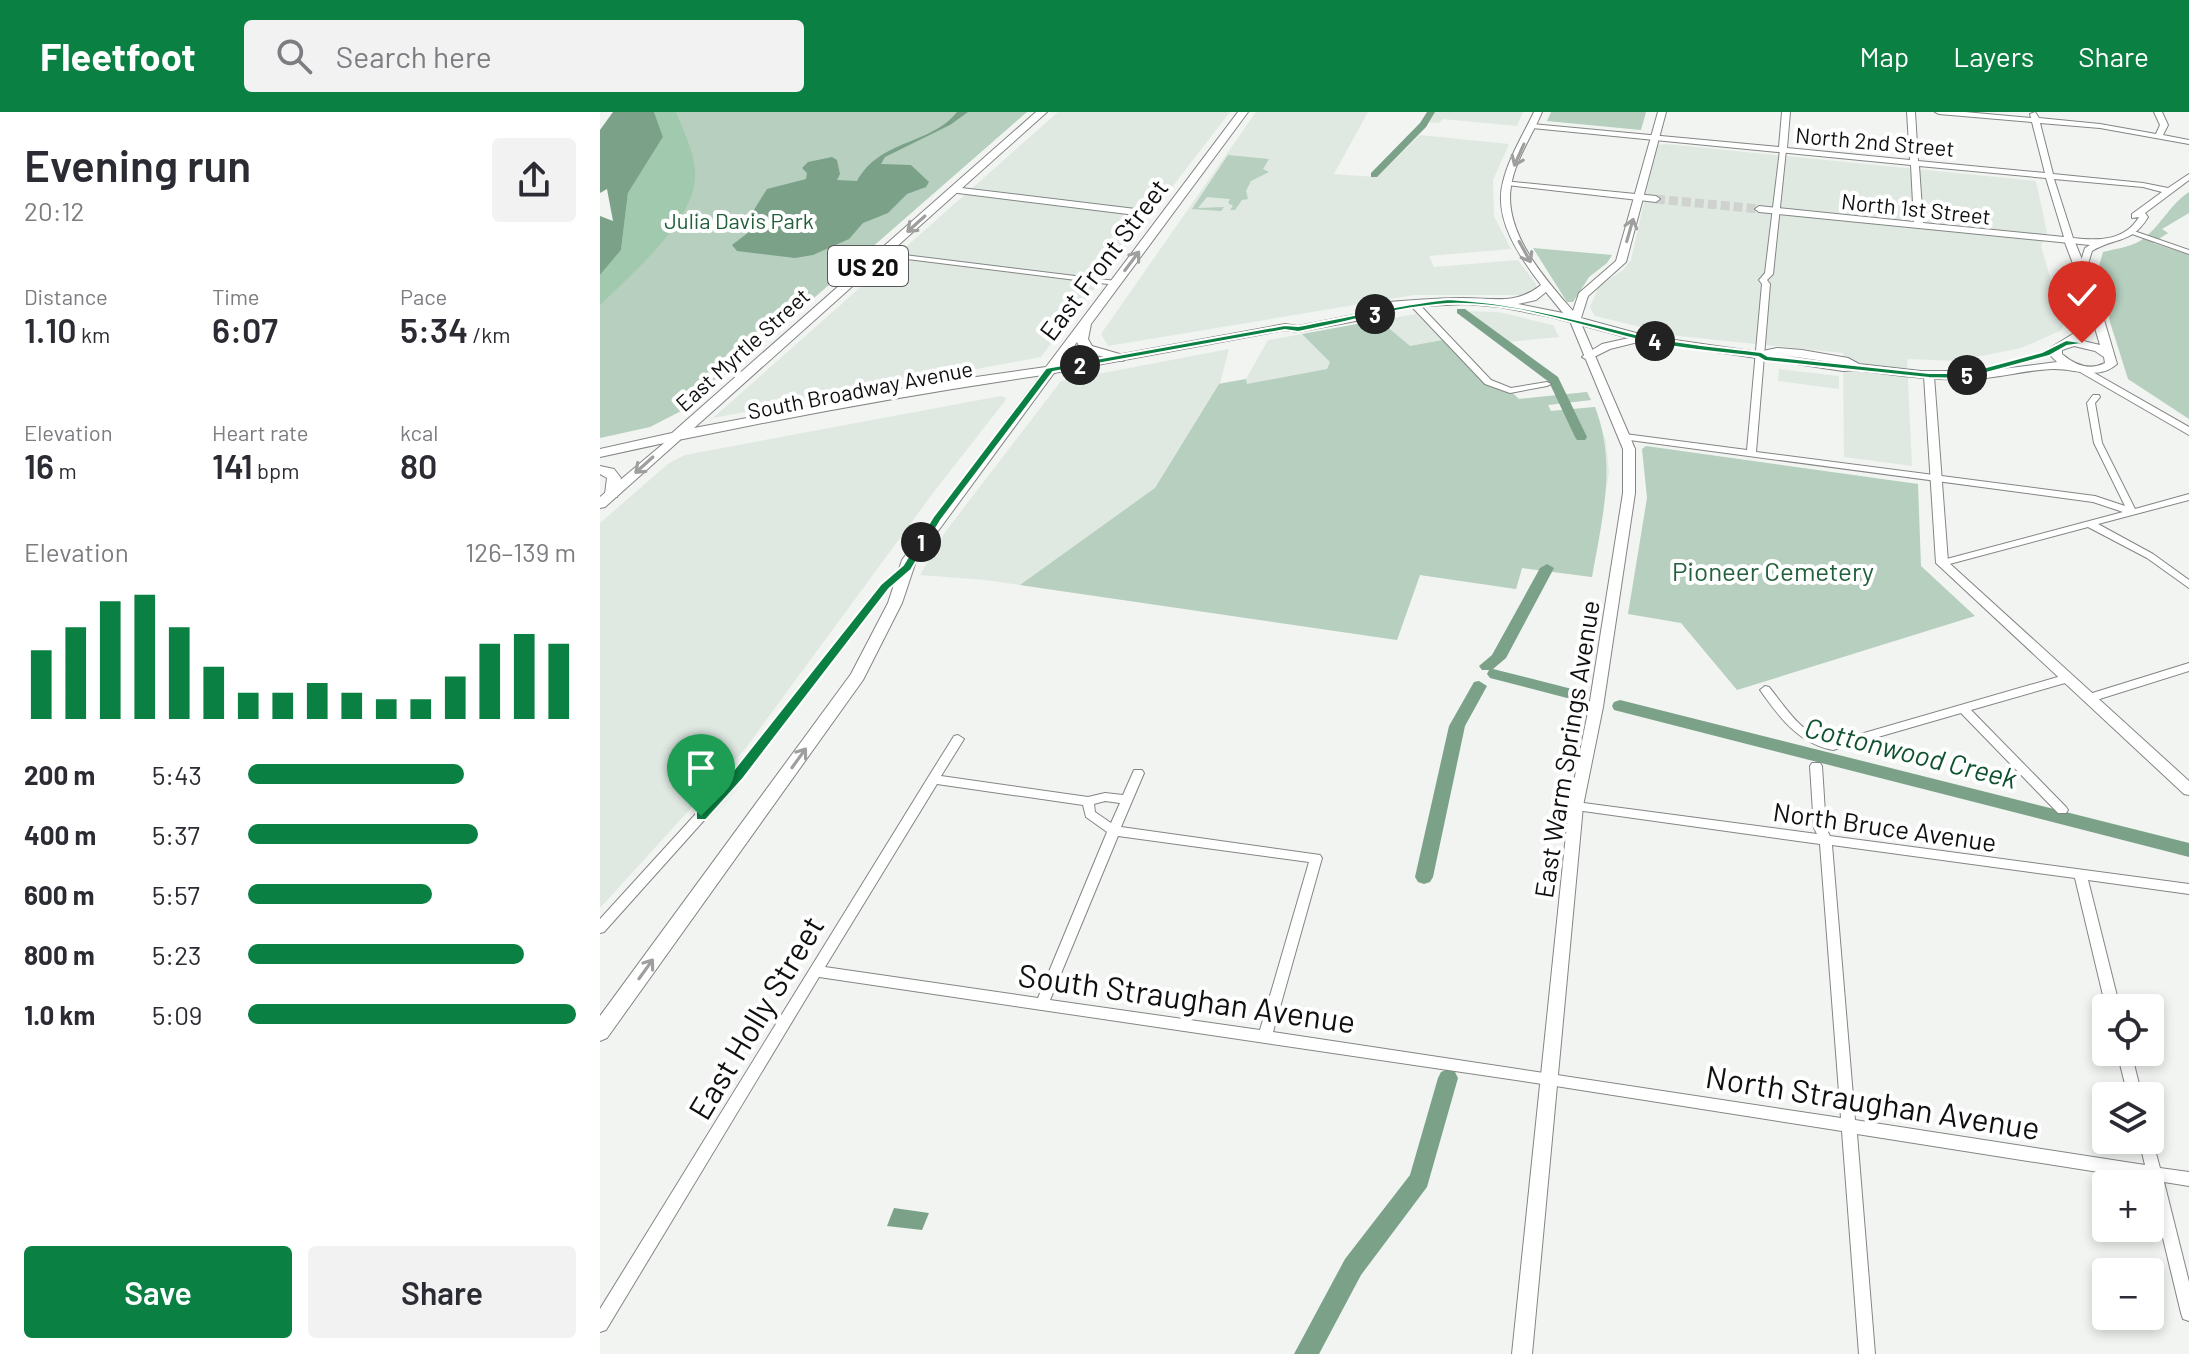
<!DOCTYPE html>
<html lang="en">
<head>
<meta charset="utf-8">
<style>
  body { margin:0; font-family:Barlow,sans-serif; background:#f2f2f3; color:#2b2b33; height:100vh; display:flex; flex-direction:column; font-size:30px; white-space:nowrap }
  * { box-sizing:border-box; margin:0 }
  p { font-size:26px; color:#7c7c81 }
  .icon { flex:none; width:44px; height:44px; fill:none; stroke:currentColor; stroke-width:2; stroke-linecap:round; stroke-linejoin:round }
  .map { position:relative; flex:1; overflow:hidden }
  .sheet { display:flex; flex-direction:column; background:#fff; width:600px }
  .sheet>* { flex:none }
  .controls { position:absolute; left:1492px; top:882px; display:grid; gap:16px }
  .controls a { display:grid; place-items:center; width:72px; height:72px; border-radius:8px; background:#fff; box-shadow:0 4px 12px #0003; font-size:40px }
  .pin { position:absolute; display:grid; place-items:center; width:68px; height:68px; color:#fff; margin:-82px -34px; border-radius:50% 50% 50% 0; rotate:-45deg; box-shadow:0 0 8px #0007 }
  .pin .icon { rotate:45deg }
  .km { position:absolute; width:40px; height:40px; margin:-20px; border-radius:50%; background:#222; color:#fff; font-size:22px; line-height:40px; text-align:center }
  .round { display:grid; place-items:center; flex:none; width:84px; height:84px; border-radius:8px; background:#f2f2f3 }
  .head { display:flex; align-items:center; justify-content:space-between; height:136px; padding:0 24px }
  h1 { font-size:44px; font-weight:600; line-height:60px }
  .stats { display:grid; grid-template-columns:repeat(3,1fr); gap:12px; height:136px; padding:8px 24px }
  .stats div { display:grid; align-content:center }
  .stats b { font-size:34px; font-weight:600 }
  .stats small { font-size:22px; font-weight:400 }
  .stats p { font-size:22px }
  .chart { height:224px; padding:16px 24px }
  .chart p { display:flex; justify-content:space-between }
  .chart svg { width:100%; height:144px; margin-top:8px; stroke:#0b8043; stroke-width:6 }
  .primary-button { display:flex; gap:16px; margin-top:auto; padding:16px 24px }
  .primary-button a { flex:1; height:92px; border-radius:8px; background:#0b8043; color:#fff; font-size:32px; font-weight:600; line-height:92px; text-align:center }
  .primary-button a+a { background:#f2f2f3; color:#2b2b33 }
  ul { padding:0 24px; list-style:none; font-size:26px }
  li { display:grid; grid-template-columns:128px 96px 1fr; align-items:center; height:60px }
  li i { height:20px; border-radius:10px; background:#0b8043 }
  header { display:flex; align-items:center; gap:48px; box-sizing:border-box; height:112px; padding:0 40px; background:#0b8043; color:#fff }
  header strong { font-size:38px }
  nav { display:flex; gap:44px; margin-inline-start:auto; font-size:28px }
  .search { width:560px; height:72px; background:#f2f2f3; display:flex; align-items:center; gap:20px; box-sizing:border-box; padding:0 28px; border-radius:8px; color:#7c7c81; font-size:30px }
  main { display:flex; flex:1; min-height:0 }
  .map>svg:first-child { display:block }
</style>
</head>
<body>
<header>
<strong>Fleetfoot</strong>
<div class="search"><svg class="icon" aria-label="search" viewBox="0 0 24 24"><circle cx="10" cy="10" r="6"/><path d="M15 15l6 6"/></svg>Search here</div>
<nav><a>Map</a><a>Layers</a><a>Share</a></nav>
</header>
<main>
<section class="sheet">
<div class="head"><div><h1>Evening run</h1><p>20:12</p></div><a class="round"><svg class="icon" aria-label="share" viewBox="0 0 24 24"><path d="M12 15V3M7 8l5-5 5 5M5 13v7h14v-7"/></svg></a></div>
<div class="stats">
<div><p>Distance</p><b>1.10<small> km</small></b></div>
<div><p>Time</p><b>6:07</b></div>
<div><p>Pace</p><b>5:34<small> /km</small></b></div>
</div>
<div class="stats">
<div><p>Elevation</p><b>16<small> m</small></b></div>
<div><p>Heart rate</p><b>141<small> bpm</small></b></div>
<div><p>kcal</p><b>80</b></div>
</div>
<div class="chart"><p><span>Elevation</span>126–139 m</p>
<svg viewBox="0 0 160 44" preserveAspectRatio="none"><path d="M5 44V23M15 44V16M25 44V8M35 44V6M45 44V16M55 44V28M65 44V36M75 44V36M85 44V33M95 44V36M105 44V38M115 44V38M125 44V31M135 44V21M145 44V18M155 44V21"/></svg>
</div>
<ul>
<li><b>200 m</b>5:43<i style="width:66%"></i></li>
<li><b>400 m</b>5:37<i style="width:70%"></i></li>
<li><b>600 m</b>5:57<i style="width:56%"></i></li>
<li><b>800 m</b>5:23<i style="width:84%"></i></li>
<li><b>1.0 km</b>5:09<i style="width:100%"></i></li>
</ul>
<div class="primary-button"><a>Save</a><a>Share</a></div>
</section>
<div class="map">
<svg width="1589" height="1242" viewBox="0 0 1589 1242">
  <rect width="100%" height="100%" fill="#f1f4f1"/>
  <g fill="#dfe9e2">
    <polygon points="458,0 630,0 441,245 113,306"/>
    <polygon points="656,0 768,0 734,62 776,65 820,23 909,32 893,68 894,104 911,137 829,144 834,155 918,148 936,172 936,178 922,183 814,183 508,234 501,222"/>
    <polygon points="830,0 923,0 917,14 843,7 839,11 825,10"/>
    <polygon points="1066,32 1436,69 1447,120 1441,134 1464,213 1460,219 1421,236 1356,249 1307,247 1312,354 1244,345 1243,241 1078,224 995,204 990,195 999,174 1023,158 1031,148 1057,33"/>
    <polygon points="861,199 898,200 953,213 959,225 907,230"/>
    <polygon points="816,202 901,278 908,277 919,287 987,280 991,288 948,293 951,299 995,295 1006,330 1009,360 992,465 922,456 916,477 820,463 797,528 386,468 320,463 346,419 461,269 629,237 620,271 646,267 668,228"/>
    <polygon points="1179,257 1239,264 1239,277 1178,269"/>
    <polygon points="401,284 406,286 405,289 336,377 145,637 0,796 0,411 69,351 85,343"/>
  </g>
  <g fill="#b6cfbe">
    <polygon points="54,0 427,0 89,295 50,315 0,326 0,163 21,138 28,81 63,26"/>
    <polygon points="951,0 1046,0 1041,18 947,9"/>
    <polygon points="628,43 669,47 663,57 669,60 651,69 646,79 648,87 642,88 635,98 630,98 633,94 628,91 630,87 607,85 598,96 624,95 621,99 592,97"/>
    <path d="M1589,80V101L1562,117L1568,121L1553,131L1589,143V307L1528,267L1510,210L1499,154L1503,140C1515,137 1530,135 1540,129C1560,116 1569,93 1589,80Z"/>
    <polygon points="933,136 1012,143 1007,151 989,165 973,190 967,190"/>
    <path d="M779,208L810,234L843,228L901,278L908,277L919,287L987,280L991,288L948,293L951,299L995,295C1017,353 1002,407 992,465L922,456L916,477L820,463L797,528L420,473L555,376L619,272L646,267L647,272L727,257L730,250L702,222Z"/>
    <polygon points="1046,334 1318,372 1321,454 1375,504 1137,578 1081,511 1028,502 1047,386 1042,337"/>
  </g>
  <path fill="#a1c9ae" d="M54,0H76C83,18 94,39 95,59C99,106 30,163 0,193V163L21,138L28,81L63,25Z"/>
  <g fill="#7ba288">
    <polygon points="13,0 54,0 63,25 28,81 21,138 0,163 0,104 13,109 7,77 0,81 0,18"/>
    <path d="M357,0H368L350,13L285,45L281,52L311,53L329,70L326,75L307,82L288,101L263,111L249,127L213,143L195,146L137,139L132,133L153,117L150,104L167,77L206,67L207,61L202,56L208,50L232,45L237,48L240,62L237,68L257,69C280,27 331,33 357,0Z"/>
    <polygon points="294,1096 329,1101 322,1118 287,1114"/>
  </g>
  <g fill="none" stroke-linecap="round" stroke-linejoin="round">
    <g fill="#7ba288" fill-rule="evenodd">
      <polygon points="827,0 835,0 826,15 777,65 771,65 771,61 820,11"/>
      <polygon points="857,197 865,197 958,265 987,325 985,328 977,328 975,325 949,270 857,201"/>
      <polygon points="947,452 954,456 906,546 893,557 972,577 975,581 972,585 967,586 890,566 887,562 889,558 882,558 879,554 892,543 940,456"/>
      <polygon points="879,569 887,574 865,614 833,765 830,770 824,772 818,770 815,765 849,614 874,570"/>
      <polygon points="1020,588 1589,731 1589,745 1014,598 1012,594 1014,590"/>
      <polygon points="848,957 855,960 858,966 827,1075 761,1163 719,1242 694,1242 745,1147 810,1063 838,966 841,960"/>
    </g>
    <polyline stroke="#cfd2cf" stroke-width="9" stroke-dasharray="9 4" stroke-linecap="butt" points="1056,87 1159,97"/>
    <g stroke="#838684" stroke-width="2">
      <g id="minor">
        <polygon points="1183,36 1186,38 1173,162 1167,168 1170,172 1156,340 1495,384 1525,394 1494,331 1487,291 1493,283 1499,283 1500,285 1495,291 1502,331 1535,397 1589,382 1589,388 1498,412 1553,442 1589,468 1589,476 1547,446 1488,415 1342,454 1337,451 1339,449 1523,400 1493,390 1022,327 1022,323 1025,322 1147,338 1162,172 1159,168 1165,161 1180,38"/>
        <polygon points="1534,119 1589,138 1589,142 1532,122 1531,121"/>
        <polygon points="280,140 516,169 520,171 516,173 283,144 279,142"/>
        <polygon points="811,190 817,190 891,268 911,276 947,270 951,272 947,274 910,281 885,272 811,194"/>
        <polygon points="307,452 312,455 310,457 288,476 141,667 4,820 0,821 0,807 133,661 282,472 304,453"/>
        <polygon points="1589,551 1589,559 1490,590 1485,586 1486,583"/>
        <path d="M1468,562L1472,563L1473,566L1472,569L1371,598L1466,695L1468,698L1466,701H1458L1361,601L1233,638C1199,632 1179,605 1160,578L1165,574L1169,575C1187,597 1203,625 1233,630Z"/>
        <path d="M358,623L364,627L341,664L488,685L505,681L523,683L534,658H542L544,661L521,715L720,743L722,746L673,920L1241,1006L1220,732L976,698L972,697L970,694L972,691L976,690L1217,722L1214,716L1210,654L1212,651H1220L1222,654L1226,716L1230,724L1589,772V782L1488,768L1520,896H1506L1475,766L1232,733L1255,1008L1545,1053L1539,1028H1550L1551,1023L1560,1056L1589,1060V1074L1564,1070L1589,1170V1209L1583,1207L1581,1201L1549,1068L1257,1022L1275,1242H1259L1242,1019L949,973L219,865L6,1218L0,1220V1197L329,664L354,624ZM337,672L483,693L486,705L507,720L438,886L225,855ZM505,689L520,691L511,711L495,700L494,692ZM518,724L709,750L660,918L450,888Z"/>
        <polygon points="1517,940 1531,940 1542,984 1528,984"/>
      </g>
    </g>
    <g stroke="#838684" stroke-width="2">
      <g id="tertiary">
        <path d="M1182,0H1190L1187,36L1310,48L1307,0H1315L1318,49L1445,61L1432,10L1339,2L1335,0H1365L1431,6L1430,2L1435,0L1439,6L1500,12L1556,22L1560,13L1554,0H1562L1568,13L1563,23L1589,28V32L1500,16L1440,11L1453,62L1543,71L1568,76L1589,62V68L1545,101L1548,105C1532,132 1515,125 1492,139L1488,152L1478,158L1473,155L1481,149L1485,136L1490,133L1159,100L1155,97L1159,94L1314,110L1311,53L932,16L928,14L932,12L1179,35ZM1319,54L1446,66L1464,125L1323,111ZM1454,67L1543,75L1562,80L1532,102V106L1539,105C1525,129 1498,129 1473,126Z"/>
        <polygon points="904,69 1056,84 1060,87 1056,90 907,73 904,73"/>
        <polygon points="353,75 544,98 548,101 544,104 350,80 349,78"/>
        <polygon points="975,206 980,209 1030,325 1035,337 1035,381 1003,595 983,694 932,1242 912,1242 969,694 989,595 1023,381 1023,337 970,209"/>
        <polygon points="1484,255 1589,315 1589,323 1480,260 1480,256"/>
        <polygon points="1329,261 1334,264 1348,450 1589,669 1589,683 1584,682 1336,451 1324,264"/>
      </g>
    </g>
    <g stroke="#838684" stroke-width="2">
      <g id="secondary">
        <path d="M934,0H942C932,24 915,48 911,74C903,120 945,167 973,199L979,181L1016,149L1058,0H1066L1026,150L988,184L981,206L1047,224L1158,240L1177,236L1202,238L1248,246L1259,252L1321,259H1386L1457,250L1450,243V236L1476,220L1478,212L1470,167L1475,157L1464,128L1469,125L1474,128L1497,184L1517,252C1498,269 1475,256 1452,257C1425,258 1400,266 1373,267C1334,269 1295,263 1256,258L1243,259L1042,229L1010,237L988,248L982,245L984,243L1002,232L1029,226L951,205L900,195L866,192L804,195L787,203L698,220L685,218L454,261L316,449L302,491L263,568L7,926L0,929V904L251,562L288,491L302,448L446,256L685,212L698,214L784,197L787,196L784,193L789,190C814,188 839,186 864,186C894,186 916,193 941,173C920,145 893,107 903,70C909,45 923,23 934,0ZM1481,169L1500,233L1479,228C1498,217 1484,187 1481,169ZM946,180L963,201L918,192L936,188ZM1474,234L1495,239L1504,245L1505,251C1489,259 1475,253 1462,242V238ZM1182,243L1245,252L1243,253Z"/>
        <polygon points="76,321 80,322 80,328 5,395 0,396 0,385"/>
      </g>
    </g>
    <g stroke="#838684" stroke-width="2">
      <g id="primary">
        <path d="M436,0H447L94,316L327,272L446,255L638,0H648L491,212L488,227L492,234L523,243V249L482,240L477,230L455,261L450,262C299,284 149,312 0,345V337L72,321Z"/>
        <polygon points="0,354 14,357 21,366 17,385 7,385 5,382 7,366 0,362"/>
      </g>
    </g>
    <use href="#minor" fill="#fff" fill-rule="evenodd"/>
    <use href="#tertiary" fill="#fff" fill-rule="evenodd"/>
    <use href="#secondary" fill="#fff" fill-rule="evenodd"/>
    <use href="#primary" fill="#fff" fill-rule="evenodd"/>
  </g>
  <defs><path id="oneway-shaft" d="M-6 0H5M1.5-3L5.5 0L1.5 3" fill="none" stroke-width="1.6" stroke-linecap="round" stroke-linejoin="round" transform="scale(2)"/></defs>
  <g stroke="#9f9f9f">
    <use href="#oneway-shaft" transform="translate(919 43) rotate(114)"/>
    <use href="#oneway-shaft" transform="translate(316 112) rotate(138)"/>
    <use href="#oneway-shaft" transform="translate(1030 118) rotate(-74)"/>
    <use href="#oneway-shaft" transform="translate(925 140) rotate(61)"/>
    <use href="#oneway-shaft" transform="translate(532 149) rotate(-53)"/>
    <use href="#oneway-shaft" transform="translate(44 353) rotate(138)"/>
    <use href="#oneway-shaft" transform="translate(199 646) rotate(-54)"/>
    <use href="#oneway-shaft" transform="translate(46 857) rotate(-54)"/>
  </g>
  <path fill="#0b8043" stroke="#fff" stroke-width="2" d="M849,187C917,191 978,208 1044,224C1082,232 1122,235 1161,240L1168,244L1329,261H1364L1442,240L1466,228L1487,231L1467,234L1449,244L1364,267L1329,266L1165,249L1158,245C1120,240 1080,238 1043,229C979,214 914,189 847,192C800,195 745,211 698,220L685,218L453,260L341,408L311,458L289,477L142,668L106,708H96V700L132,660L281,472L303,453L333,405L446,256L685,213L698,214C749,205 798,192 849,187Z"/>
  <g text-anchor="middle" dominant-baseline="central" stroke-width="8" stroke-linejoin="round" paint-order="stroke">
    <g font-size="22" fill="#0f100f" stroke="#fff">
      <text transform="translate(1275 29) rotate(5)">North 2nd Street</text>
      <text transform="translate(1316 96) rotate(6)">North 1st Street</text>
      <text transform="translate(142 237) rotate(-42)">East Myrtle Street</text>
      <text transform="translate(260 277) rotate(-11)">South Broadway Avenue</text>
    </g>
    <g font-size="22" fill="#22603c" stroke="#fff">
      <text x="139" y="108">Julia Davis Park</text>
    </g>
    <rect fill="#fff" stroke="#575857" stroke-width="2" x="228" y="134" width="80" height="40" rx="6"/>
    <g font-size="24" font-weight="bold" fill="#0f100f">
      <text x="268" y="154">US 20</text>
    </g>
    <g font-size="26" fill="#0f100f" stroke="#fff">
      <text transform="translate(503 147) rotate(-53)">East Front Street</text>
      <text transform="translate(966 637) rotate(-81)">East Warm Springs Avenue</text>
      <text transform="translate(1285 714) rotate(8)">North Bruce Avenue</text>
    </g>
    <g font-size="26" fill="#22603c" stroke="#fff">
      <text x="1173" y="458">Pioneer Cemetery</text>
    </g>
    <g font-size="28" font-style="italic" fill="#0f512e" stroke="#fff">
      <text transform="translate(1311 640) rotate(14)">Cottonwood Creek</text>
    </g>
    <g font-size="32" fill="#0f100f" stroke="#fff">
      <text transform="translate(587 885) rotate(8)">South Straughan Avenue</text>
      <text transform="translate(155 905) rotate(-59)">East Holly Street</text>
      <text transform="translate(1273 989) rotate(9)">North Straughan Avenue</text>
    </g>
  </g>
</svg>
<div class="controls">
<a><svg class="icon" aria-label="locate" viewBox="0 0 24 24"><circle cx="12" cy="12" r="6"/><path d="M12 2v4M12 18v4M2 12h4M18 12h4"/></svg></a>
<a><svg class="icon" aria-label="layers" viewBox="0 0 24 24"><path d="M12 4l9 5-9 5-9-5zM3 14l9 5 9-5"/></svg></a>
<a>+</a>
<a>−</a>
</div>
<div class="pin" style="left:101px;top:704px;background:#1e9e55"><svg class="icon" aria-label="arrive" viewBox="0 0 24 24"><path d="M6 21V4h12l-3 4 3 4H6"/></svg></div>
<div class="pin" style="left:1482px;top:231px;background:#d93025"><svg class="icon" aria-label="check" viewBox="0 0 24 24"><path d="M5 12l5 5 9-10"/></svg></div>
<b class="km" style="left:321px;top:430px">1</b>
<b class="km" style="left:480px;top:253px">2</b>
<b class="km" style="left:775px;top:202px">3</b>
<b class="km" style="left:1055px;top:229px">4</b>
<b class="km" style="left:1367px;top:263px">5</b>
</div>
</main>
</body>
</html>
